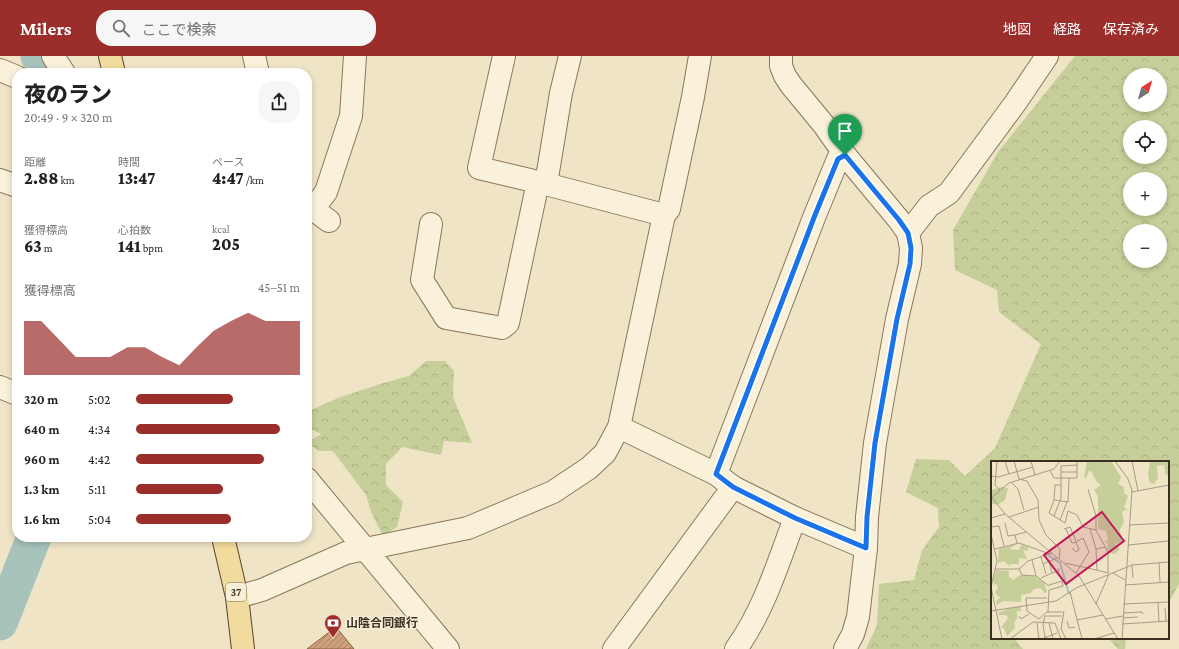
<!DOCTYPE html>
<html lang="ja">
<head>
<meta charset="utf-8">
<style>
  body { margin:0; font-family:"Crimson Pro","Noto Sans JP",serif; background:#f6f6f6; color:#202124; height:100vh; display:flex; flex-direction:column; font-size:15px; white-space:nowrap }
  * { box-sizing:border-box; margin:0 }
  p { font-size:13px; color:#757577 }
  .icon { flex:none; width:22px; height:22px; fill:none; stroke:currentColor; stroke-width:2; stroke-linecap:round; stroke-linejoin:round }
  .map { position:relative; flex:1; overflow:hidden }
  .panel { position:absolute; left:12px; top:12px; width:300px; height:474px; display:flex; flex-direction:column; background:#fff; border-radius:16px; box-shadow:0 2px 6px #0003 }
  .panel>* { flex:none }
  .needle { width:26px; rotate:37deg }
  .tools { position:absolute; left:1123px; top:12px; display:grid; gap:8px }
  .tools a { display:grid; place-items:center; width:44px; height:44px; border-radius:50%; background:#fff; box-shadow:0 2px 6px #0003; font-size:20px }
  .pin { position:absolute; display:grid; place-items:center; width:34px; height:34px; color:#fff; margin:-41px -17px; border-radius:50% 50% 50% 0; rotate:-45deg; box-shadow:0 0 4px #0007 }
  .pin .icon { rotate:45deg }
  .round { display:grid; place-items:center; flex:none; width:42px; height:42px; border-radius:16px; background:#f6f6f6 }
  .overview { display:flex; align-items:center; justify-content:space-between; height:68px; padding:0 12px }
  h1 { font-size:22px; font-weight:800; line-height:30px }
  .metrics { display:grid; grid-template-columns:repeat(3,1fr); gap:6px; height:68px; padding:4px 12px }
  .metrics div { display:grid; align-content:center }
  .metrics b { font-size:17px; font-weight:800 }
  .metrics small { font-size:11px; font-weight:400 }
  .metrics p { font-size:11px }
  .chart { height:112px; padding:8px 12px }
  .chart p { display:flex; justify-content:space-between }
  .chart svg { width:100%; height:72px; margin-top:4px; fill:#9b2d2a; opacity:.7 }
  ul { padding:0 12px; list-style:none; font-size:13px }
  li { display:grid; grid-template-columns:64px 48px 1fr; align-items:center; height:30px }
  li i { height:10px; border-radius:5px; background:#9b2d2a }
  header { display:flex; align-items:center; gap:24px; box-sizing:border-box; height:56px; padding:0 20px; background:#9b2d2a; color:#fff }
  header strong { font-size:19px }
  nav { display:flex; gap:22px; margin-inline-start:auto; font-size:14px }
  .search { width:280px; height:36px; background:#f6f6f6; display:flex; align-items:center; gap:10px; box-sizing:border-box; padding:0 14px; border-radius:16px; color:#757577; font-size:15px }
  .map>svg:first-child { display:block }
</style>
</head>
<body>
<header>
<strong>Milers</strong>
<div class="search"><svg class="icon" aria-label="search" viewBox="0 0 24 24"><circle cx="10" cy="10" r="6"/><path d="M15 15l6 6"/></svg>ここで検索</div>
<nav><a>地図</a><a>経路</a><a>保存済み</a></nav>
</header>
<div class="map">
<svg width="1179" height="593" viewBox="0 0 1179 593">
  <defs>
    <pattern id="forest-crowns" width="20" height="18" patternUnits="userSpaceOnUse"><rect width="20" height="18" fill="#c6ce99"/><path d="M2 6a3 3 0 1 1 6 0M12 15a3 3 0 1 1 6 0" fill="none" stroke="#abb183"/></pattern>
    <pattern id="building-hatch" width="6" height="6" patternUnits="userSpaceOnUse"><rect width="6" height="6" fill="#cea07b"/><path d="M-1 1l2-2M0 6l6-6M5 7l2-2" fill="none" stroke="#a88364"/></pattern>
  </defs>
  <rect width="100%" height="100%" fill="#efe4c6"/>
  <g fill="url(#forest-crowns)" fill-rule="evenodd">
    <path d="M1075,0H1179V528L1168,548V406H992V582H1014L1023,593H866L877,569L879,528L914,524L922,494L939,471L938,452L906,436L916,403L949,404L965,420L995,392L1041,288L999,256L997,234L955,214L953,174L998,96ZM1130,19H1160V49H1130ZM1130,71H1160V101H1130ZM1130,123H1160V153H1130ZM1130,175H1160V205H1130Z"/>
    <polygon points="426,305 445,305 454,315 453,341 472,387 444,385 441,399 402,391 386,408 386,429 403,446 397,471 383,480 371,456 366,439 333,395 318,395 308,386 321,378 307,371 309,355 338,342 380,328 409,320"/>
    <polygon points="1108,582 1126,582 1125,593 1118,593"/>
  </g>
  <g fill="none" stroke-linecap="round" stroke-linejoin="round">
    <g stroke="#a7c3bc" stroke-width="35">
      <polyline points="38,0 49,17"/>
      <polyline points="0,567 34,481"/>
    </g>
  </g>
  <polygon fill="url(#building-hatch)" stroke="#8b6040" points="336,571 354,593 307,593"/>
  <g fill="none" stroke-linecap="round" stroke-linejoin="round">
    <g stroke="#8b765b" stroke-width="24">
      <g id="minor">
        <polyline points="53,0 64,17"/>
        <polyline points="254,0 258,17"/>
        <polyline points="781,0 781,10 785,20 791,29 824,69 845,99 899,164 908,177"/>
        <polyline points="0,14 17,21"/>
        <polyline points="0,124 17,130"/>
        <polyline points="546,128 561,37 570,0"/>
        <polyline points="307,149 329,165"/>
        <polyline points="313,153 326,136 351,60 355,0"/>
        <polyline points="664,159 669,153 693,41 700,0"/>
        <polyline points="431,168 422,224 446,262 502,272 508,267 538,126 479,112 504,0"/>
        <polyline points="0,331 17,338"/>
        <polyline points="619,371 716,418"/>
        <polyline points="307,423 448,593"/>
        <polyline points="733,431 716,418 815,159 838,103 845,99"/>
        <polyline points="237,541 262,534 346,497 468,472 553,436 589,412 605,397 619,371 664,159 538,126"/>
        <polyline points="614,593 733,431 795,462 866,492"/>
        <path d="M736,593C764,554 778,507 795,462"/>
        <polyline points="845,593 853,578 858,561 866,492 867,461 875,387 897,263 910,208 911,192 908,177 929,150 949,137 1016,46 1047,0"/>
      </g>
    </g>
    <g stroke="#59442f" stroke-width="24">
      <g id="major">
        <polyline points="110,0 114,17"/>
        <polyline points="223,481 237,541 243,593"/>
      </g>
    </g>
    <use href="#minor" stroke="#faf1da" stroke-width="22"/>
    <use href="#major" stroke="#f2db9e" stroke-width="22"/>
  </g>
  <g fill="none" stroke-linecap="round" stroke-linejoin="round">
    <g stroke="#fff" stroke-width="8">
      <polygon id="route" points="845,99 899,164 908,177 911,192 910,208 897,263 875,387 867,461 866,492 795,462 733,431 716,418 815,159 838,103"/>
    </g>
    <use href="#route" stroke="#1a73e8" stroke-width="5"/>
  </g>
  <defs>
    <g id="bank-pin" transform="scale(0.9)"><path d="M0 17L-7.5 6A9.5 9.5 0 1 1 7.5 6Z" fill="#9b2d2a" stroke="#f6eed6"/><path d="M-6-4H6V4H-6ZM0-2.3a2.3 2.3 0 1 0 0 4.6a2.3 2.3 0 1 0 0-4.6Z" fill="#fff"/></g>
  </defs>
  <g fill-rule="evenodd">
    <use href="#bank-pin" x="333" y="567"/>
  </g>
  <g text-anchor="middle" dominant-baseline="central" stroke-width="3" stroke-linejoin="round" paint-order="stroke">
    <rect fill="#f6eed6" stroke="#736856" stroke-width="1" x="226" y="527" width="20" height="18" rx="3"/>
    <g font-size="11" font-weight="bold" fill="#3b2e1f">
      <text x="236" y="536">37</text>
    </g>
    <g font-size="12" font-weight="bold" fill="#3b2e1f" stroke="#f6eed6" text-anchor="start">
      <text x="346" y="567">山陰合同銀行</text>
    </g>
  </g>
  <g transform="translate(991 405)">
    <rect width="178" height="178" fill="#efe4c6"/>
    <path d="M96,0H119L122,3L130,16L127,23L133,26V32L137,35L133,46L136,48L131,51L133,61L129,69L131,82L124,83L129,88L124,93L118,92L116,88L117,83L113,80L117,79L115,70L107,68V35L103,29L110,24L106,21L100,10H98L95,17L93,16ZM159,0H178V15L175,14L173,4L166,5L167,17L163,23L159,22L157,14ZM11,26L17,27L14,39L6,44L0,42V29ZM26,83L18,88L28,89L30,84L37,86V90L32,89L36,98L28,97V103H20L19,105L12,100L7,102L8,88ZM5,109L18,110V116L22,119L29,114H40L53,121L56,131L54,132L49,127L43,128L40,132L30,134V141L12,140L6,144L5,140L9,137L4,132L7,126L5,123L3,124L2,119ZM24,146H31L29,148L31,150H26V158L23,161L24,167L16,175L13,167H10L17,157L15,154H8V151Z" fill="#c6ce99"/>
    <path fill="none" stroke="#a7c3bc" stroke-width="2" d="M57,94L69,102L78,133"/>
    <path fill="none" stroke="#a79b83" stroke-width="1" d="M6,0L4,24L9,29M14,0L18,13M23,0L28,18M40,0L44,14M124,0L137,18L141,29L131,178M141,0L147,30M59,9L63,17H86V0M70,11H86M0,15L7,16L42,6M28,18L36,20L47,39L48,59L55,74L69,88L68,98M20,21L27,28L33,49M70,24H64L63,39L58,52L74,62L77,50L86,54L92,66L105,69M97,28L105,55V69L117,91V112M141,31L178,24M0,35L14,53L88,115L127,178M1,36L18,22L63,8L69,0M63,39L77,41L78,17M63,55L70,37V5L86,4M18,56L48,46M0,57L14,53M69,59L76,41M14,62L17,75L24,74M138,64L178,62M0,66L8,65L13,85M73,68L79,66L85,80M75,68L81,82L85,81L88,89L85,91L81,87M99,68L105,88M0,73L6,100L0,126L11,178M85,81L92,77L98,91L85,112M26,82L24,74L35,71M137,84L178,80M4,88L28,82L59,93M50,96L55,113M41,99L45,115M58,100L61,112L68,110L67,107M168,101L169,121M74,102L118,112M52,103L66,97M141,104L142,117M4,108H28L37,100L61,92M28,108L31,114L45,115L58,125M106,109L105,88L114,86M122,112L134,119M50,117L61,112M134,124L178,121M79,131L91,178M56,137H35L36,150L48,158L56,151H73L70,168L75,178M167,141L168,161M105,143L118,113M132,143L178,141M174,147L175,160M0,150L65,140L85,127L141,104L178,101M57,151L58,129L72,125L71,120L58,124M132,152L151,151L152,153M28,155L30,158L38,153M132,157L147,156M114,158L132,155M86,159L112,154M76,160L78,167L84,166M46,162L48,178M58,162L62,178M131,163L178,160M53,177L66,172M54,177L52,163L54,155H71M19,178L42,161L64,162L70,178M103,178L123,172"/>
    <path fill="#c2185b" fill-opacity="0.15" stroke="#c2185b" stroke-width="2" d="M111,51L133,80L75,123L53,94Z"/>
    <rect width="178" height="178" fill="none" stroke="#3b2e1f" stroke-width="2"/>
  </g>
</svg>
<div class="tools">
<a><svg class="needle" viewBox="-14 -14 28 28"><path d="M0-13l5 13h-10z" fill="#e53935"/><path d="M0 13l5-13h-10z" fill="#757577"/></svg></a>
<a><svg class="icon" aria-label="locate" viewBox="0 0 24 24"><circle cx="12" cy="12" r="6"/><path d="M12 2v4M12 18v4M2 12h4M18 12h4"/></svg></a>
<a>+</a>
<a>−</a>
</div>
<div class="pin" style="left:845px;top:99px;background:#1e9e55"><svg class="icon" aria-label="arrive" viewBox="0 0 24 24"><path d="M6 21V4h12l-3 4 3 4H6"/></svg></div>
<section class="panel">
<div class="overview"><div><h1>夜のラン</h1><p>20:49 · 9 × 320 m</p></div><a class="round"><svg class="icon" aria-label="share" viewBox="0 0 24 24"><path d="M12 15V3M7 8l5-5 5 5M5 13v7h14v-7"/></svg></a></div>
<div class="metrics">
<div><p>距離</p><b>2.88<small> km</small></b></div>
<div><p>時間</p><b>13:47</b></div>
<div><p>ペース</p><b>4:47<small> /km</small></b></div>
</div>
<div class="metrics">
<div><p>獲得標高</p><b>63<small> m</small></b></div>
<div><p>心拍数</p><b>141<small> bpm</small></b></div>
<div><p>kcal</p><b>205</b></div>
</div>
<div class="chart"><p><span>獲得標高</span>45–51 m</p>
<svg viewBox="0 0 160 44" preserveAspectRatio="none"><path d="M0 44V11L10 11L20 22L30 33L40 33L50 33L60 27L70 27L80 33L90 38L100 27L110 17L120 11L130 6L140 11L150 11L160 11V44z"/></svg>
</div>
<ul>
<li><b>320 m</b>5:02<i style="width:59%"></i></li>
<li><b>640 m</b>4:34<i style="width:88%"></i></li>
<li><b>960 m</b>4:42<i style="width:78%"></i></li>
<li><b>1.3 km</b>5:11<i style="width:53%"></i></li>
<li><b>1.6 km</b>5:04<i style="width:58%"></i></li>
</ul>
</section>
</div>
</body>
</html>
